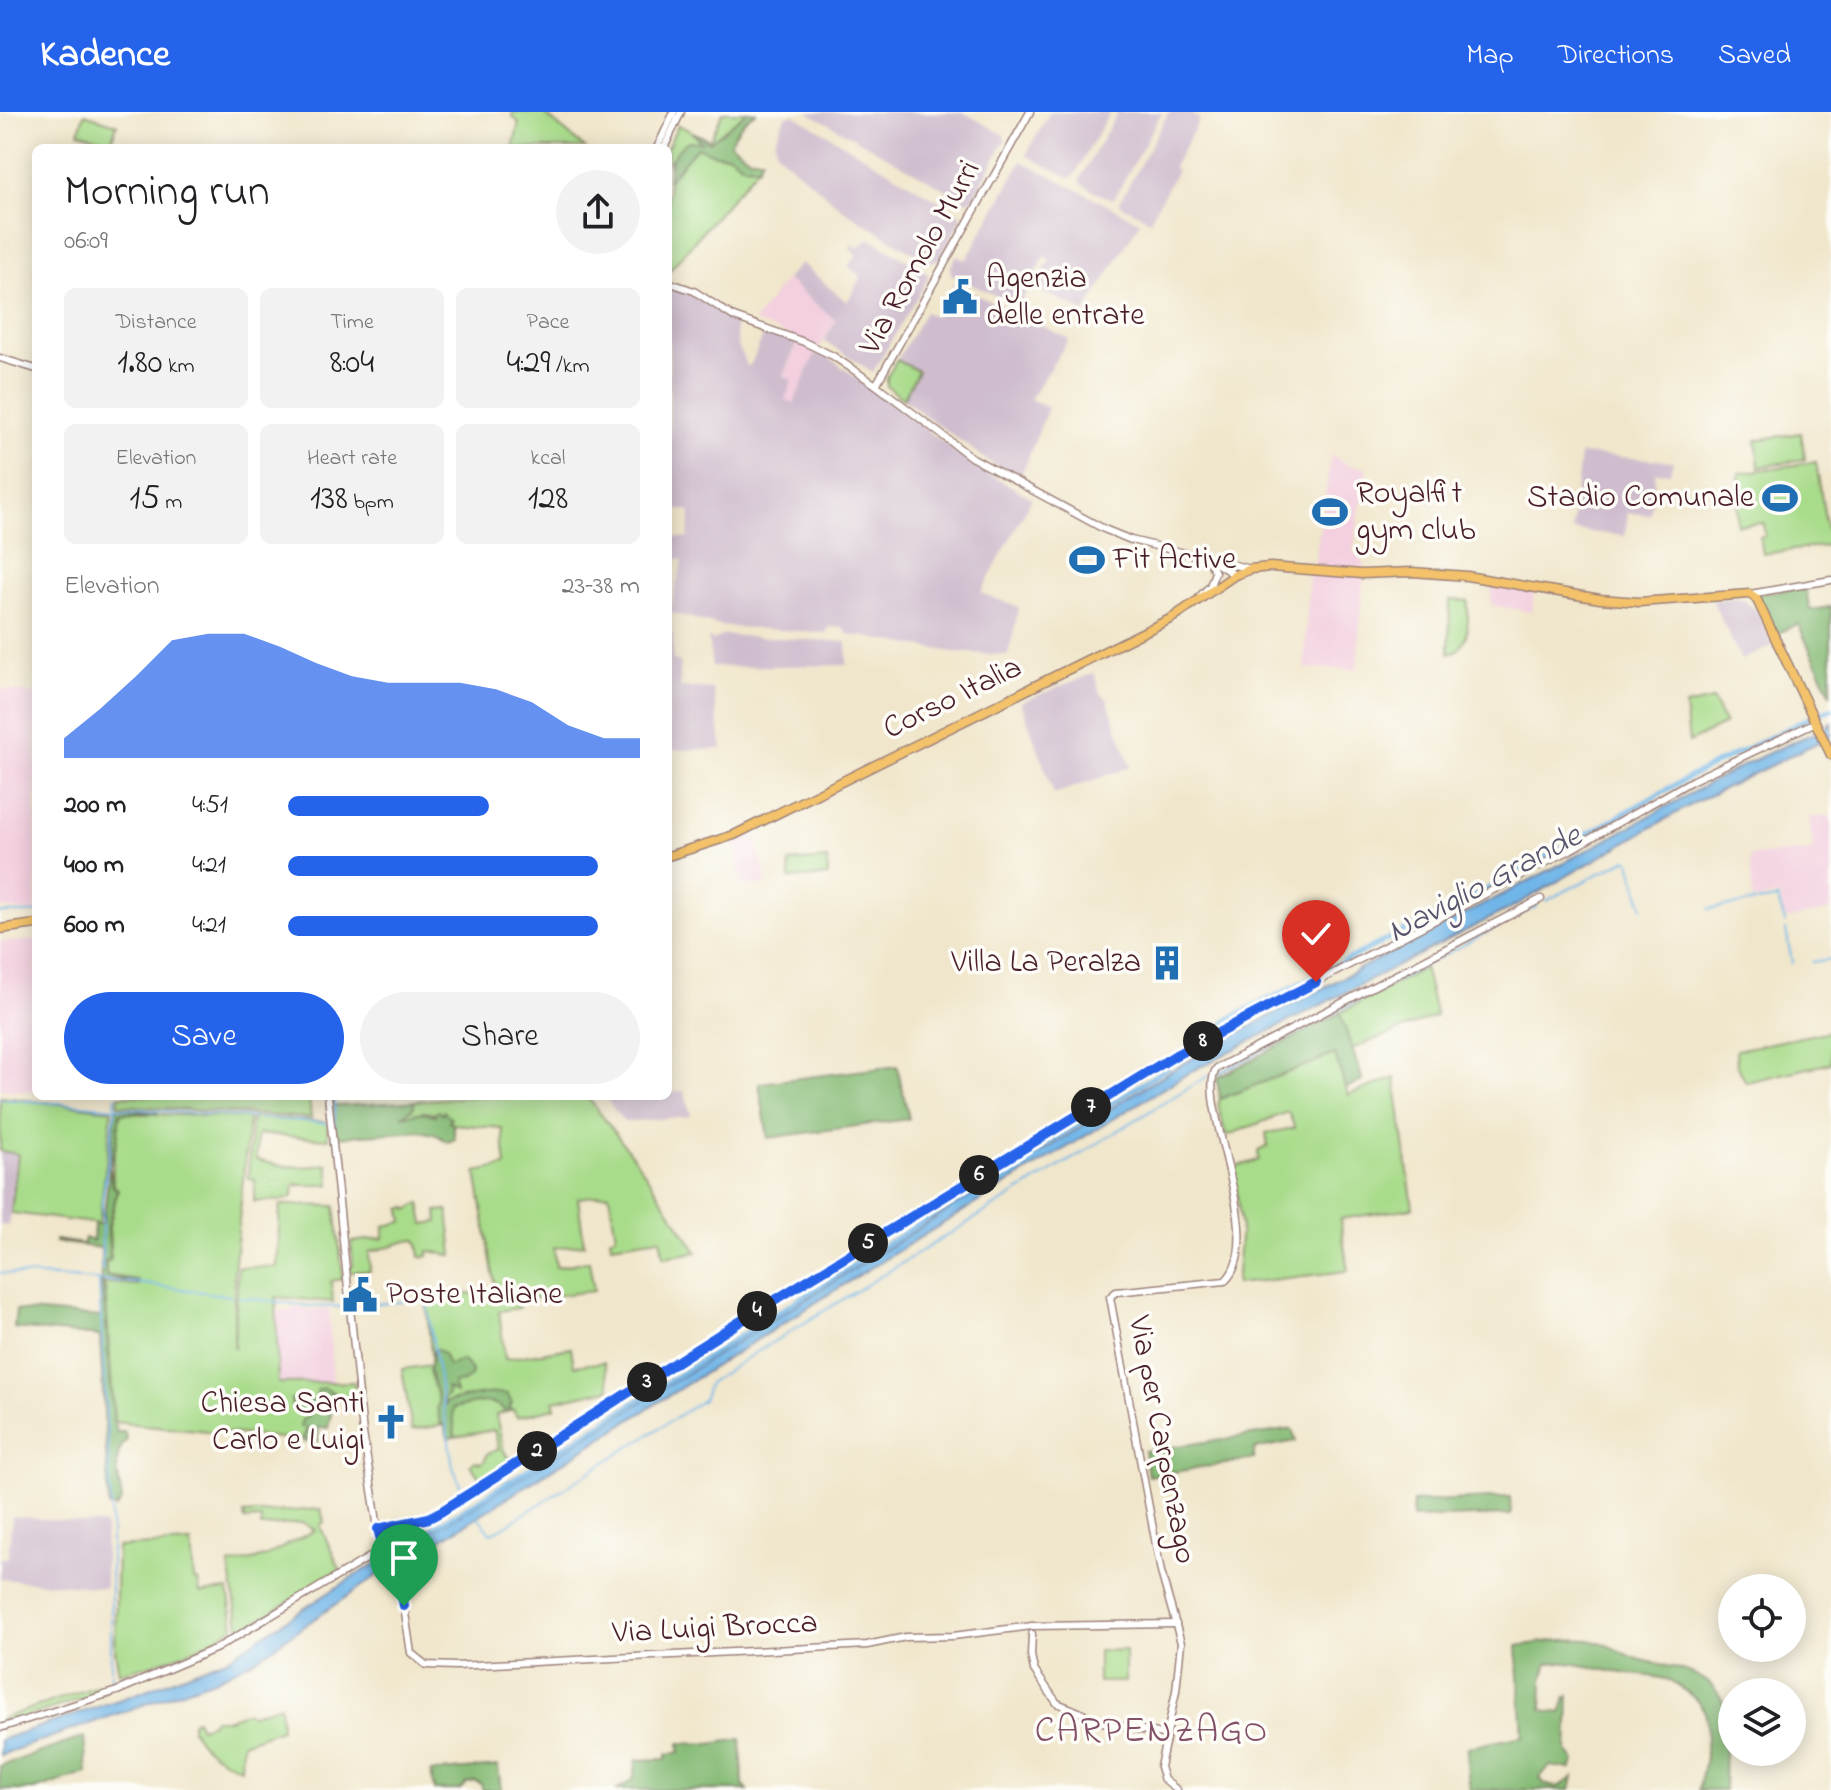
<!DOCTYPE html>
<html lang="en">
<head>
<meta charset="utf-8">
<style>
  body { margin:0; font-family:"Indie Flower",sans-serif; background:#f2f2f2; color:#202124; height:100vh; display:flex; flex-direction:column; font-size:30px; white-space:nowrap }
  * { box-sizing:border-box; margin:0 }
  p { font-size:26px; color:#757577 }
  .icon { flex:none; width:44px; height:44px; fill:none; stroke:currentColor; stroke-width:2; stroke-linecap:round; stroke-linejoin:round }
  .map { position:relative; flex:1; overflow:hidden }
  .side { position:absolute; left:32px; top:32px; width:640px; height:956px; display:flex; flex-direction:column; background:#fff; border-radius:12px; box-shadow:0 4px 20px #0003 }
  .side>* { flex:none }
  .buttons { position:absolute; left:1718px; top:1462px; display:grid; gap:16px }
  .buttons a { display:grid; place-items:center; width:88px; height:88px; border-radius:50%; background:#fff; box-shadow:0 4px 20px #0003; font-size:40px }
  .pin { position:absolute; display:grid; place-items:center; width:68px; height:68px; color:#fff; margin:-82px -34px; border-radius:50% 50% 50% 0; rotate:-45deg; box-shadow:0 0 8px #0007 }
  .pin .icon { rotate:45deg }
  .km { position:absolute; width:40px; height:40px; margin:-20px; border-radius:50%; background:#222; color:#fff; font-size:22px; line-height:40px; text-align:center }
  .round { display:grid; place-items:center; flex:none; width:84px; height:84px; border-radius:42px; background:#f2f2f2 }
  .headline { display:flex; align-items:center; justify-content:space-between; height:136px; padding:0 32px }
  h1 { font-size:44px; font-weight:600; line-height:60px }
  .metrics { display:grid; grid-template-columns:repeat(3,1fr); gap:12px; height:136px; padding:8px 32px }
  .metrics div { display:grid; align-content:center; border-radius:12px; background:#f2f2f2; text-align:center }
  .metrics b { font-size:34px; font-weight:600 }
  .metrics small { font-size:22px; font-weight:400 }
  .metrics p { font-size:22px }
  .chart { height:224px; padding:16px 32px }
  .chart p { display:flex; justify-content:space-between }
  .chart svg { width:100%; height:144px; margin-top:8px; fill:#2563eb; opacity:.7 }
  .action { display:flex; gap:16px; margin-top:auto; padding:16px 32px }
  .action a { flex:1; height:92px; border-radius:48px; background:#2563eb; color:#fff; font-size:32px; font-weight:600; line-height:92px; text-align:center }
  .action a+a { background:#f2f2f2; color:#202124 }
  ul { padding:0 32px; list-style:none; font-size:26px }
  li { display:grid; grid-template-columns:128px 96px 1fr; align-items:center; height:60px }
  li i { height:20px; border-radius:10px; background:#2563eb }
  header { display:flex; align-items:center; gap:48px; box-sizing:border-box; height:112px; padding:0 40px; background:#2563eb; color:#fff }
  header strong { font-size:38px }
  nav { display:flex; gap:44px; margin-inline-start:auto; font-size:28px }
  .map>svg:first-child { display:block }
</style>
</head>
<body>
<header>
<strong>Kadence</strong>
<nav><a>Map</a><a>Directions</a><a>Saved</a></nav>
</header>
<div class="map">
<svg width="1831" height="1678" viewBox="0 0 1831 1678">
  <rect width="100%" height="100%" fill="#fdfcf7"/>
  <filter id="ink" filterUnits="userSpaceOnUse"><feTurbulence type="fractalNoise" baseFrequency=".0125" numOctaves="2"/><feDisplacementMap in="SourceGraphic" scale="16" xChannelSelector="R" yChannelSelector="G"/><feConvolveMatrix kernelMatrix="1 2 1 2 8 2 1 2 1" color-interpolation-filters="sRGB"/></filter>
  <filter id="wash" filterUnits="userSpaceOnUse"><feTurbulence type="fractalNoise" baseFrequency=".006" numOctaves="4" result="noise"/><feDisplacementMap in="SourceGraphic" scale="32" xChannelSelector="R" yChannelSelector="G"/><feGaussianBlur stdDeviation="1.8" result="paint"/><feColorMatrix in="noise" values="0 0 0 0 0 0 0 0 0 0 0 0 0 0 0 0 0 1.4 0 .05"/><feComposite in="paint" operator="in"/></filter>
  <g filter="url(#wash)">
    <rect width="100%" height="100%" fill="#f0e6cb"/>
    <g fill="#f3cfdf">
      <polygon points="786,167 836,209 815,242 794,292 784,288 783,265 799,227 754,210"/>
      <polygon points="1331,343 1348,353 1367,356 1353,439 1364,452 1357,557 1304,556 1309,461 1313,461"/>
      <polygon points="1492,471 1534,480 1532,500 1491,493"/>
      <polygon points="0,577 36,582 36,800 0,796"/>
      <polygon points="1831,704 1831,798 1785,808 1780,785 1774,784 1753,789 1750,744 1813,739 1809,705"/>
      <polygon points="756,722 767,772 741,774 735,728"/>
      <polygon points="36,828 36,980 0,977 0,830"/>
      <polygon points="297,1195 312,1198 329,1197 333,1271 278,1271 277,1199 287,1199"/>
    </g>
    <g fill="#cfbdce">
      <polygon points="808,0 963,0 1004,23 1005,29 973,87 966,89"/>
      <polygon points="1050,0 1110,0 1074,64 1070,66 1026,43"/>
      <polygon points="1118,0 1162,0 1115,85 1110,87 1081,72 1080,67"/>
      <polygon points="1169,0 1186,0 1200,7 1173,55 1177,58 1150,108 1121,93 1120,89"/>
      <polygon points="793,2 959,101 961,107 939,148 929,150 846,100 787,50 776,39 775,28 785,5"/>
      <polygon points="1022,49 1140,110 1085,200 1034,176 1050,148 1045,144 1019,194 951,163 950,156 956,144 966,148"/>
      <polygon points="870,126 927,161 928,166 873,260 824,229 836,209 786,167 801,151 847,190 861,165 848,154 857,143 850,136 852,132 857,136"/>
      <polygon points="954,172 1069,227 1030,287 1048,296 1019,368 988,349 903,287 918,259 897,248 925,200 936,205"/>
      <polygon points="668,174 685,180 727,204 735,214 738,234 747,254 751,252 765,220 797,230 783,264 792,268 785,288 794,291 815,242 830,246 978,356 1032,386 981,481 1019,496 1008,543 953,540 848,522 843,516 829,515 826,521 721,514 669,500 683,448 668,444 668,425 688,426 691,399 668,396 670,292"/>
      <polygon points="1580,342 1673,349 1670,361 1656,360 1650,403 1628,401 1625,424 1572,418"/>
      <polygon points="1734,486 1742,487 1756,498 1773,534 1741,548 1712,488"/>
      <polygon points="668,513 671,514 670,520 673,522 673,548 680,550 680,575 713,577 722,637 668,638"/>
      <polygon points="723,523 847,530 847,553 712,555 708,526 714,528"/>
      <polygon points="1094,561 1100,581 1107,587 1131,655 1054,682 1021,590"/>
      <polygon points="684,979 691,1004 624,1010 605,985 668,984 668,980"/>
      <polygon points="0,1039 17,1041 9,1114 0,1113"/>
      <polygon points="12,1404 105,1413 105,1476 0,1467 0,1446 8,1446"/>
    </g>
    <g fill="#a8db8a" stroke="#797d5a" stroke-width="2">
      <polygon points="513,0 542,0 585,36 513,36 519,11 512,4"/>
      <polygon points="723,0 747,0 710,30 692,20 701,30 686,31 668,51 667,36 678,13 710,28"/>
      <polygon points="84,2 117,12 111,30 79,20"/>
      <polygon points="697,34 714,42 729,43 745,54 758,55 668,160 668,68"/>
      <polygon points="897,248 918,259 903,287 887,274 887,265"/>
      <polygon points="1801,321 1805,347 1759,355 1756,328"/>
      <polygon points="1816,350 1827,419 1831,419 1831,433 1763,442 1760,425 1765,424 1764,411 1737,413 1739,361"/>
      <path d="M1450,488L1468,489C1467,508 1472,536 1449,542Z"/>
      <polygon points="1713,588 1725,612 1689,630 1685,594"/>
      <polygon points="827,747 828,764 790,767 789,750"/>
      <polygon points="1424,856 1436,904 1351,937 1340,901"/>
      <polygon points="1831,919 1831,951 1746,970 1737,953 1736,938"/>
      <polygon points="1335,942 1348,983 1395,966 1413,1096 1340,1107 1348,1159 1236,1172 1241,1116 1234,1055 1259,1048 1258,1039 1268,1034 1266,1021 1295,1016 1288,1000 1226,1024 1218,993 1220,987"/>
      <polygon points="119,984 309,984 311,1006 118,993"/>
      <polygon points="479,984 587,984 640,1054 697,1140 664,1145 660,1126 611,1133 610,1126 616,1124 609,1082 578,1086 584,1132 554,1136 556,1155 589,1149 594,1179 518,1188 519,1196 499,1199 505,1247 571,1236 574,1254 604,1250 610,1277 554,1289 555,1296 517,1305 513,1298 507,1299 503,1284 450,1293 444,1313 412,1318 402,1257 432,1253 426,1187 496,1179 476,1060 506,1054 502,1016 453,1012 442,1002 424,1000 402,1004 413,996 415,989"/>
      <polygon points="0,985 112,998 99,1112 11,1101 18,1042 0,1039"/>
      <path d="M120,1001L249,1005L234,1160V1238L238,1155H277L280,1093L335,1094L343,1167L331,1169L333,1190L276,1185L278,1271L354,1270L356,1291L324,1276C313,1291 309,1310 302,1328L114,1310L105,1171L138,1173V1168L106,1163V1150L111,1148L109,1115L118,1077L113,1073V1054Z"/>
      <path d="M252,1005L327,1010L328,1027L257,1022L256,1047C280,1056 303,1057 328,1052L330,1073H294L293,1084L288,1087L254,1090L255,1067H248Z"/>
      <path d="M420,1091L424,1112L438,1110L437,1099L448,1098L453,1143C444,1144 438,1139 428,1139V1144L420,1145L418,1132L416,1128C399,1129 386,1137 369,1140L370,1159L349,1160L348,1155L353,1154L351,1130L384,1126V1114L403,1110L401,1097L407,1095L408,1098Z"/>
      <polygon points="489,1289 497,1290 506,1300 496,1303 504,1339 513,1353 493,1365 490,1361 481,1367 470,1353 474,1349 481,1351 485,1348 487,1342 499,1337 494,1318 455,1325 452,1296"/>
      <polygon points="321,1397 324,1410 320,1414 341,1459 243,1517 239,1513 229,1453 265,1445 315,1418 303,1411 261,1415 261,1407 245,1408 244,1402"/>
      <path d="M191,1431L194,1468H198L200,1481L228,1478L234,1515C199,1540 160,1551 119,1561L115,1538L117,1435Z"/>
      <polygon points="1125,1538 1125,1570 1098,1570 1098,1539"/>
      <polygon points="103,1572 104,1580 0,1613 0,1607"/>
      <path d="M280,1593L281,1617L242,1631L241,1656C221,1648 201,1637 192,1617V1610L196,1607L200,1615L212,1611L214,1607H229L245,1600L252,1602Z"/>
    </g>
    <g fill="#86bb76" stroke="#686d50" stroke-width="2">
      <path d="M747,0H757C744,6 737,18 730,31L750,46H762L758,55L745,54L729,43L714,42L697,35L668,68C668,50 674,39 688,29L701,30L692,20L710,30Z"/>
      <polygon points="1805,476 1810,498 1831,495 1831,582 1798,512 1776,522 1756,482"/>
      <polygon points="1340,901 1363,969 1345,976 1335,942 1220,987 1217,966"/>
      <polygon points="897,954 909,1007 768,1026 759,971"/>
      <polygon points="332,984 335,994 415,989 413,996 402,1004 424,1000 435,1003 438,999 442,1002 444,999 451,1006 449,1010 453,1012 455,1027 448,1030 437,1023 421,1019 336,1025"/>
      <path d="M116,996L159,1001H120L117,1030L110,1054L112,1074L117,1077L108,1115L110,1148L105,1149L106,1164L137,1169L103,1168L114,1311L117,1320H124L127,1328C111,1341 119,1368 122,1388L116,1396L109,1395L100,1224L14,1216L16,1198L101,1205V1136L55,1130V1128L83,1132L85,1126L93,1129L94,1112H103Z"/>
      <path d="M434,1236L443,1241L448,1254L462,1248L472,1258L471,1264L464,1270L453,1271L456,1281L447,1276L448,1283L443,1286L445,1294L446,1290C464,1285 489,1279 507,1282L512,1291L509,1296L513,1298L506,1300C493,1283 471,1293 453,1296L455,1325L448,1326L444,1313L440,1311L437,1296L439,1290L429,1258Z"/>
      <polygon points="325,1276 331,1280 326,1295 332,1297 328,1316 319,1315 318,1330 307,1328 306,1331 302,1328 309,1316 300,1315 302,1308 309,1303 292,1295 291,1287 315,1289 318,1277"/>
      <polygon points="1292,1317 1296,1329 1254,1337 1254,1347 1148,1364 1144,1339"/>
      <polygon points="1510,1385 1511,1403 1412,1406 1413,1390"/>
      <path d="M1558,1528C1571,1528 1585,1526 1597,1530C1611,1533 1623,1542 1638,1547C1673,1557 1712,1556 1726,1597L1724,1678H1698C1703,1662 1712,1613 1704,1598C1698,1586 1677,1572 1665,1567C1651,1563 1636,1563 1622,1561C1597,1558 1573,1548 1548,1551L1543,1567L1542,1598L1561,1601L1566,1586L1569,1584L1567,1639L1575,1649L1571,1657L1550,1654L1540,1665L1544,1672C1561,1678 1562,1673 1573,1665L1570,1678H1470L1467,1653L1468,1635L1523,1624L1517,1534Z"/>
      <polygon points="84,1625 87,1661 34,1678 0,1678 0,1654"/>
      <polygon points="741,1627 743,1672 748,1678 617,1678 633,1668 637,1648 667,1647 667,1642 680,1640 679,1631 711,1632"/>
      <polygon points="498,1654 501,1678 483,1678 481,1672 475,1669 467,1671 459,1678 434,1678 431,1660"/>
    </g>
    <path fill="#71b6e8" stroke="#5e6a8a" stroke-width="2" d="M1831,610V624L1694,691L1518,792L1190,960L872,1155L439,1429L381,1461L256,1547L214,1568L0,1643V1628L133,1583L226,1547L356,1463L473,1395L1167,961C1302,884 1442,815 1580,742C1660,700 1737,651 1822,618Z"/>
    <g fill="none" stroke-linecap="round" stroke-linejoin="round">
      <g stroke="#71b6e8" stroke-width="2">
        <polyline points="1546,789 1627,747 1630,750 1643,796"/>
        <polyline points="1709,797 1778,787 1785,811"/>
        <polyline points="0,801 36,801"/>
        <polyline points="1786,818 1792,851"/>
        <polyline points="1812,850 1831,847"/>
        <polyline points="1219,961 1537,794"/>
        <polyline points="334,984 335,1012"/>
        <polyline points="0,987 327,1011"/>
        <polyline points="115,992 116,984"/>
        <polyline points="102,1158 102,1089 116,994"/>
        <polyline points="0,1161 137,1171 231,1184"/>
        <polyline points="99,1170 111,1395"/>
        <polyline points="239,1185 310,1194 344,1195"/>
        <polyline points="354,1194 420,1188 427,1192 453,1355 463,1381"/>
        <polyline points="478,1404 490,1421 499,1418 703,1288 709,1271 752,1243 1209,963"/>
        <polyline points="111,1568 111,1398"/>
      </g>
      <g stroke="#71b6e8" stroke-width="5">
        <polyline points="1817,602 1831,597"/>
        <polyline points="1218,917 1229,907 1488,777 1693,663 1809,606"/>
        <polyline points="377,1458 378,1450 384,1445 497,1377 1205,932"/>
      </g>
    </g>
  </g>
  <g filter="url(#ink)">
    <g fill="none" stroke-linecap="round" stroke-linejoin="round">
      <g stroke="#9d827b" stroke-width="9">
        <g id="tertiary">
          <polyline points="657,36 674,0"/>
          <polyline points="664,36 681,0"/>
          <polyline points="668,170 694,179 734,205 804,230 833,244 876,273 971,345 1104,417 1131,428 1251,457"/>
          <polyline points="0,246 36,257"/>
          <polyline points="876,273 1030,0"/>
          <polyline points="1214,450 1235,463"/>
          <polyline points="1750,482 1831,468"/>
          <polyline points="1200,484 1210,474 1215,460 1208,446"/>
          <polyline points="328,984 363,1321 380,1429 402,1481 411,1541 426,1553 456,1554 811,1536 867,1533 906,1525 953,1524 1032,1514 1176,1512"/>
          <polyline points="378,1417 429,1406 442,1399 744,1207 1176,943 1570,738 1693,668 1816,610"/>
          <polyline points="1032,1522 1031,1543 1034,1558 1057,1591 1103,1610 1167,1623"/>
          <polyline points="0,1616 117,1579 217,1536 383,1437"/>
          <path d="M1177,1678L1164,1668L1160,1655L1176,1579L1181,1531L1161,1460L1110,1185L1116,1180L1225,1169C1270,1128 1193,984 1217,956L1541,787"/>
        </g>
      </g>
      <g stroke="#9d827b" stroke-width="11">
        <g id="primary">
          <polyline points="668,744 734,723 1172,506 1235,463 1251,457 1270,455 1362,462 1412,460 1467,464 1600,487 1639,490 1750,482 1756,486 1831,643"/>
          <polyline points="0,817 36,812"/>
        </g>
      </g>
      <use href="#tertiary" stroke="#fff" stroke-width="6"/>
      <use href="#primary" stroke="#f3c26a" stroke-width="8"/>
    </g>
  </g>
  <g fill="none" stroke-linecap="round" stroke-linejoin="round" filter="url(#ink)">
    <g stroke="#fff" stroke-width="16">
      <path id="route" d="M404,1494C400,1466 384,1444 378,1417L429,1406L442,1399L744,1207L1106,986L1176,943L1316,870"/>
    </g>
    <use href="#route" stroke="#2563eb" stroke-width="10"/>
  </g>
  <defs>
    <g id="civic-bare" transform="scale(2.76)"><path d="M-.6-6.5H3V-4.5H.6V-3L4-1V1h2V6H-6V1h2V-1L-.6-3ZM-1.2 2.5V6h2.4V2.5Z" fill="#1f6fb2" stroke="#fdfcf7" stroke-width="2.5" paint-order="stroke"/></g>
    <g id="stadium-bare" transform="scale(2.76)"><path d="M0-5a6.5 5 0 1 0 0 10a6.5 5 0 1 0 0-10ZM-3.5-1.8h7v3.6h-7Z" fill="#1f6fb2" stroke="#fdfcf7" stroke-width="2.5" paint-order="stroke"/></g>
    <g id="building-bare" transform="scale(2.76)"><path d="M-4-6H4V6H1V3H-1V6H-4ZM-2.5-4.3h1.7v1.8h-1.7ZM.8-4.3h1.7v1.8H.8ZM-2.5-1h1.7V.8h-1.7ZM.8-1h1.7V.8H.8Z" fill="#1f6fb2" stroke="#fdfcf7" stroke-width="2.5" paint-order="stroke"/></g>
    <g id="church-bare" transform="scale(2.76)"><path d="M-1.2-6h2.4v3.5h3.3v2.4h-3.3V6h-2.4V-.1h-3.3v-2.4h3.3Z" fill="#1f6fb2" stroke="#fdfcf7" stroke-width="2.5" paint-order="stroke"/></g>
  </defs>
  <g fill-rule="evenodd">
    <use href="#civic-bare" x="960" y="185"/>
    <use href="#stadium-bare" x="1780" y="386"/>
    <use href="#stadium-bare" x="1330" y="400"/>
    <use href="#stadium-bare" x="1087" y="448"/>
    <use href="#building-bare" x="1167" y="851"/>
    <use href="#civic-bare" x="360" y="1183"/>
    <use href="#church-bare" x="391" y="1310"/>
  </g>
  <g text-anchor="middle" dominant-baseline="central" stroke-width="7" stroke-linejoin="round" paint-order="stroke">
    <g font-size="32" fill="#4a1f2b" stroke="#fdfcf7">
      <text transform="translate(921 146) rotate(-61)">Via Romolo Murri</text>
      <text transform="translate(953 587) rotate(-26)">Corso Italia</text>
      <text transform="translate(1161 1328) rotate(79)">Via per Carpenzago</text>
      <text transform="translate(715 1517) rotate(-3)">Via Luigi Brocca</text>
    </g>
    <g font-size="32" fill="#4a1f2b" stroke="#fdfcf7" text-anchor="start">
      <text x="986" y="167">Agenzia<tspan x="986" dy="37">delle entrate</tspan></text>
      <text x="1356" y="382">Royalfit<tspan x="1356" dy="37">gym club</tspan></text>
      <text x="1754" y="386" text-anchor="end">Stadio Comunale</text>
      <text x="1113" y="448">Fit Active</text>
      <text x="1141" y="851" text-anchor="end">Villa La Peralza</text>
      <text x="386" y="1183">Poste Italiane</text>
      <text x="365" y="1292" text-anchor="end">Chiesa Santi<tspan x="365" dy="37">Carlo e Luigi</tspan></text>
    </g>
    <g font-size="34" font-style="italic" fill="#58546d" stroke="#fdfcf7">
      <text transform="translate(1485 773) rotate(-28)">Naviglio Grande</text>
    </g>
    <g font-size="36" letter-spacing="2" fill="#825167" stroke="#fdfcf7">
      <text x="1152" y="1620">CARPENZAGO</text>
    </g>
  </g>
</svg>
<div class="buttons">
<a><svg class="icon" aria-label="locate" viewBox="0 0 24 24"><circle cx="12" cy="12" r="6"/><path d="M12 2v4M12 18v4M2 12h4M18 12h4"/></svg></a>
<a><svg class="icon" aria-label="layers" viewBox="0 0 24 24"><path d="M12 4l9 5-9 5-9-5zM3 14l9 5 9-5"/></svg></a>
</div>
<div class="pin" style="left:404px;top:1494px;background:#1e9e55"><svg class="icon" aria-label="arrive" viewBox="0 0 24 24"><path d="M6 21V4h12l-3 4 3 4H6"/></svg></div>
<div class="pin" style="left:1316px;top:870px;background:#d93025"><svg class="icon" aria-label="check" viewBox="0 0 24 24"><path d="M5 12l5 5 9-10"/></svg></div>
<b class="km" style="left:537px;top:1339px">2</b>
<b class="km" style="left:647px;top:1270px">3</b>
<b class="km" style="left:757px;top:1199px">4</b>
<b class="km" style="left:868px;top:1131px">5</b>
<b class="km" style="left:979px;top:1063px">6</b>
<b class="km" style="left:1091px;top:995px">7</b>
<b class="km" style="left:1203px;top:929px">8</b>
<section class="side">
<div class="headline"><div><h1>Morning run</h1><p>06:09</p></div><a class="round"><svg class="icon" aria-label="share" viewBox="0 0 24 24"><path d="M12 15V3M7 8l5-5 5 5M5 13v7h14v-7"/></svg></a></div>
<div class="metrics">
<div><p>Distance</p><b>1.80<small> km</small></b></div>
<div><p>Time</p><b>8:04</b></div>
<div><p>Pace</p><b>4:29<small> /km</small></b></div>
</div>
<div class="metrics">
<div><p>Elevation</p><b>15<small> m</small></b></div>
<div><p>Heart rate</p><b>138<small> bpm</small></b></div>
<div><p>kcal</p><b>128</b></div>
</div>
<div class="chart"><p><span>Elevation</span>23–38 m</p>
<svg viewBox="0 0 160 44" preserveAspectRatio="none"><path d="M0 44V38L10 29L20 19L30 8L40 6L50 6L60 10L70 15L80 19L90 21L100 21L110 21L120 23L130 27L140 34L150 38L160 38V44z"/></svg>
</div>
<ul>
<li><b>200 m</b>4:51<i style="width:57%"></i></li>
<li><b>400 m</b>4:21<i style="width:88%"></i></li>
<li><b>600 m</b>4:21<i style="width:88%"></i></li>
</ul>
<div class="action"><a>Save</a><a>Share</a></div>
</section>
</div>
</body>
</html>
